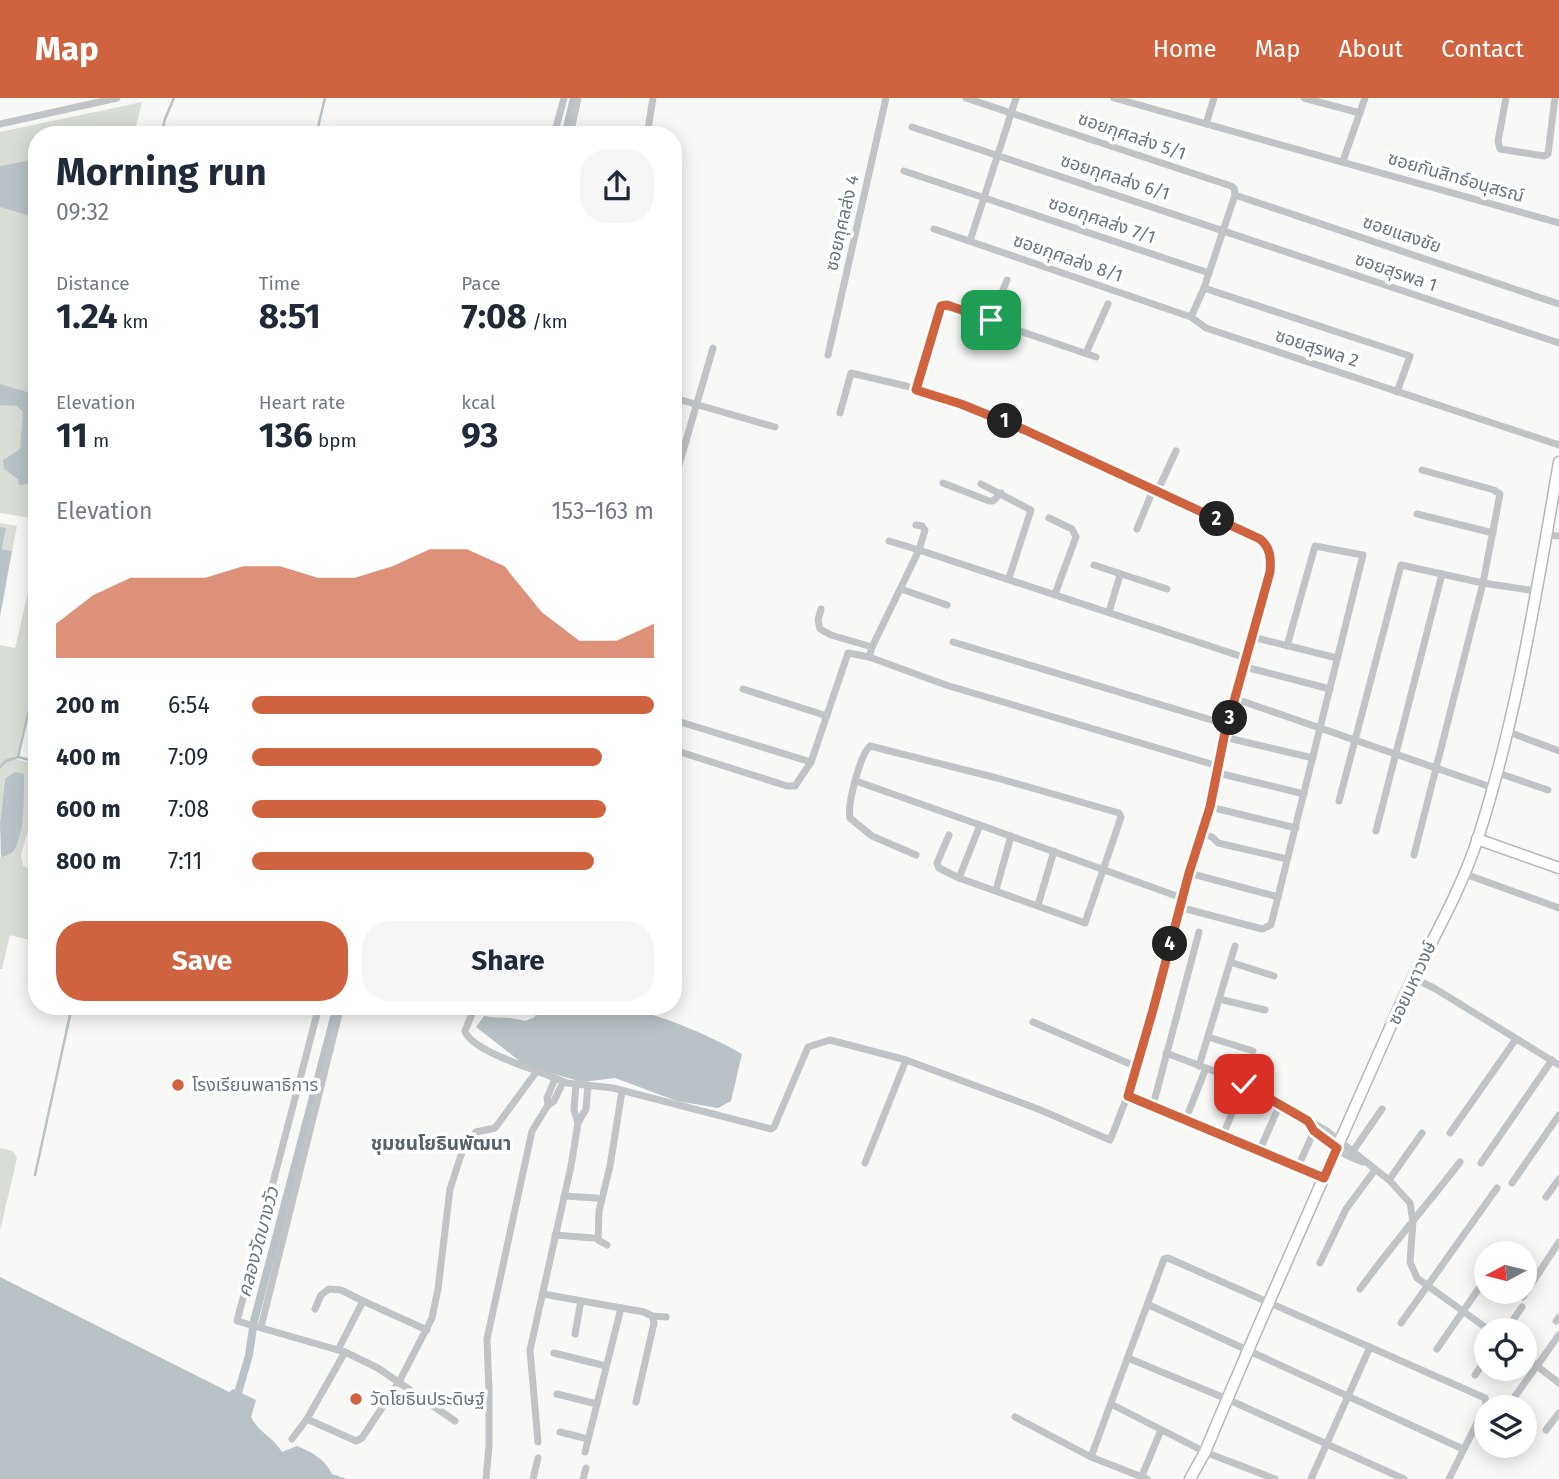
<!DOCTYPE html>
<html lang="en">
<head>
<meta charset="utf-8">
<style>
  body { margin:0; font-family:"Fira Sans","Noto Sans Thai",sans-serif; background:#f6f6f7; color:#1f2937; height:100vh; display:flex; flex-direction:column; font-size:26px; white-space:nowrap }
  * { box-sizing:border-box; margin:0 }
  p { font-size:23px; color:#747a83 }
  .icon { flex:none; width:38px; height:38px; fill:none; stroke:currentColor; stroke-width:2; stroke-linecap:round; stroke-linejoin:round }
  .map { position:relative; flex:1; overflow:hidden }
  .side { position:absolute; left:28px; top:28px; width:654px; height:889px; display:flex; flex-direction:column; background:#fff; border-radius:28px; box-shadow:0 4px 18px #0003 }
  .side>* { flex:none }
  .needle { width:46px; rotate:263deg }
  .fabs { position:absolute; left:1474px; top:1143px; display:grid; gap:14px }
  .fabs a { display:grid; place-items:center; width:63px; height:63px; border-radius:50%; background:#fff; box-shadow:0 4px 18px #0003; font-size:35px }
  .pin { position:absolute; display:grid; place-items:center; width:60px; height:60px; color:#fff; margin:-30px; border-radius:14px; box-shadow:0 4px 10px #0006 }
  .km { position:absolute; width:35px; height:35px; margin:-18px; border-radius:50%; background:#222; color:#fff; font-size:19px; line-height:35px; text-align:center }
  .round { display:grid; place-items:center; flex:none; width:74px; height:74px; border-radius:28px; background:#f6f6f7 }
  .summary { display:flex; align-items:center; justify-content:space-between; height:119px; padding:0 28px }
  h1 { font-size:38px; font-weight:700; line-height:52px }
  .metrics { display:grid; grid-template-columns:repeat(3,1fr); gap:10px; height:119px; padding:7px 28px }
  .metrics div { display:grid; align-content:center }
  .metrics b { font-size:35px; font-weight:700 }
  .metrics small { font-size:19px; font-weight:400 }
  .metrics p { font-size:19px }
  .chart { height:196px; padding:14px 28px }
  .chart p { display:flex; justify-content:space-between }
  .chart svg { width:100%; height:126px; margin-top:7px; fill:#d0633f; opacity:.7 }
  .primary-button { display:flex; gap:14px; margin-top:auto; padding:14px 28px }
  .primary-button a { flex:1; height:80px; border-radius:28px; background:#d0633f; color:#fff; font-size:28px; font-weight:700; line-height:80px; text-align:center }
  .primary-button a+a { background:#f6f6f7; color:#1f2937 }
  ul { padding:0 28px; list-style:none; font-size:23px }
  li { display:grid; grid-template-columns:112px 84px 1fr; align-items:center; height:52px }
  li i { height:18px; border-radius:9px; background:#d0633f }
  header { display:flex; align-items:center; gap:42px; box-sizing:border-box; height:98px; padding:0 35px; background:#d0633f; color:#fff }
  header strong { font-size:33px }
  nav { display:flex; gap:38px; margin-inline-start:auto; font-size:24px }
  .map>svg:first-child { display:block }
</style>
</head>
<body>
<header>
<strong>Map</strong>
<nav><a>Home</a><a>Map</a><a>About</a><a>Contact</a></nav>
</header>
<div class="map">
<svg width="1559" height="1381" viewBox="0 0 1559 1381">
  <rect width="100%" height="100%" fill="#f8f8f6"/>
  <g fill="#d8ddd6">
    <polygon points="142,4 134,37 37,37 37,421 0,415 0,34"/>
    <polygon points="0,425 17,428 12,453 2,451 6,430 0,429"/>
    <path d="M37,457V571L19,656L12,660L37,667L31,693L37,697V727L30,726L21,756L23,768L37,774V842L33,841L31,846H29V842L10,837L2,871H0V759C6,758 11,757 15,751C24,738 24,693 24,676L5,681L0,726V547L15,550Z"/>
    <polygon points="0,1050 13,1053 17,1060 0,1133"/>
  </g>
  <g fill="#b9c3c7">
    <polygon points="37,61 37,120 0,109 0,68"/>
    <polygon points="0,286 37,297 37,342 28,386 19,387 18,381 4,371 3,362 20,351 23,314 17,308 0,307"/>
    <polygon points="0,429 6,430 2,451 12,453 0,519"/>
    <path d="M15,674L24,676C24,695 25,734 15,751C12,756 7,758 1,759L0,726L5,681Z"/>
    <path d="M538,908C563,908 589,906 614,908C648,911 712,938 742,956L731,1003L718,1010L677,1003L615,980L582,984L526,968L476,929L484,918C499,921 509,918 525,923L535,919Z"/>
    <path d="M0,1179L229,1294L233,1291L256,1302L251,1319C259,1335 273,1339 282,1354L297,1348C313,1355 324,1360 332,1376L347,1381H0Z"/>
  </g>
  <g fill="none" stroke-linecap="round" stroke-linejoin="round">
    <g stroke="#b9c3c7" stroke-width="2.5">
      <polyline points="161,37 165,21 174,0"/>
      <polyline points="316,37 325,0"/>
      <polyline points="18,659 37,664"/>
      <polyline points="0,669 6,663 18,659 37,578"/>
      <polyline points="35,1077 72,908"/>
    </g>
    <g stroke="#b9c3c7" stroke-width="8">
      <polyline points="565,37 574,0"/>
      <polyline points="236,1302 249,1257 254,1223 337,908"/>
    </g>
    <g stroke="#b3b8bc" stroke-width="13">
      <g id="secondary">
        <polyline points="1477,741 1559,770"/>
        <path d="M1190,1381L1205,1354C1266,1207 1332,1062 1396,916C1422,858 1457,803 1477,743C1517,620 1537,491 1559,364"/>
      </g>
    </g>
    <g stroke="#c0c4c7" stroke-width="7">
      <polyline points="966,0 1231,88 1234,90 1235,97"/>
      <polyline points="1114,0 1559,125"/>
      <polyline points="1304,0 1360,15"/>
      <polyline points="1506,0 1498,43 1500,51 1544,58 1548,56 1555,0"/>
      <polyline points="0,26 117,0"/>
      <polyline points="1206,26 1214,0"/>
      <polyline points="912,29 1559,245"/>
      <polyline points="554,37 564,0"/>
      <polyline points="570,37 578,0"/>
      <polyline points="647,37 653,0"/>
      <polyline points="1343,63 1365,0"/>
      <polyline points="904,73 1209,175"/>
      <polyline points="1235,97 1204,190 1191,219 1206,230 1559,347"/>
      <polyline points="1235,97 1559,206"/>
      <polyline points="934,131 1191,219"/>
      <polyline points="970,143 1016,0"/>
      <polyline points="1204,190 1410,258 1397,294"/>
      <polyline points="991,222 1007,182"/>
      <polyline points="1086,255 1108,206"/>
      <polyline points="828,257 886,0"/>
      <polyline points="916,292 940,210 943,207 1096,259"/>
      <polyline points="674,300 775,329"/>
      <polyline points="674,384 713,250"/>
      <polyline points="943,385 989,403 993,403 1001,395"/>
      <polyline points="981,386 1031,412 1009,480"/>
      <polyline points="1157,394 1176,353"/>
      <polyline points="1417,416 1493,435"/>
      <polyline points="1049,420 1072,431 1076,439 1055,496"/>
      <polyline points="1137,431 1153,392"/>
      <polyline points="1546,437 1559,438"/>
      <polyline points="889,443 919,452 925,432 922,428 916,427"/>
      <polyline points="1094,467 1167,491"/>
      <polyline points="901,491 947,507"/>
      <polyline points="821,511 818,522 820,531 831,537 872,549"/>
      <polyline points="1109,514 1120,477"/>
      <polyline points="1252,539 1337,560"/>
      <polyline points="953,544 1228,627"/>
      <polyline points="869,559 872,549 919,452 1246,560"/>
      <polyline points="1245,569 1330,591"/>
      <polyline points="743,591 827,618"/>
      <polyline points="1236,601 1491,689"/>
      <polyline points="674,622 811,664"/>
      <polyline points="1506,633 1559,653"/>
      <polyline points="1224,639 1313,660"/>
      <polyline points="674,652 787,688 795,688 811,664 848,555 869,559 946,587 1218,668"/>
      <polyline points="1495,674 1548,692"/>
      <polyline points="1218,675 1304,696"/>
      <polyline points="856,683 980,727"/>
      <polyline points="1339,703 1401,467 1483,485 1536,493"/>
      <polyline points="1210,709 1296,730"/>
      <polyline points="1376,733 1442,476"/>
      <polyline points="1202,736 1212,739 1218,745 1287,761"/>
      <path d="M916,757L872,738L850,720C847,707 860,657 870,648L997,680L1119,715L1121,719L1085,825L959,780L939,770L937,765L949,737"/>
      <polyline points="1414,757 1483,485 1500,396 1494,392 1422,372"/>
      <polyline points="1189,775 1278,799"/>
      <polyline points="1465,776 1559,810"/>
      <polyline points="959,780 980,727 1182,800"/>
      <polyline points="996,792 1011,738"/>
      <polyline points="1038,807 1054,753"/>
      <polyline points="1179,809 1262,831 1271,827 1363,457 1315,448 1287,548"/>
      <polyline points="1230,864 1274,878"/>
      <polyline points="1413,880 1434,890 1559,967"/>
      <polyline points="1219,901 1265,912"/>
      <polyline points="319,908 237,1223 345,1254 378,1270 455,1323"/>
      <polyline points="1033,924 1137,969"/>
      <polyline points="1208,939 1253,953"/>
      <polyline points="1166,955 1238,982 1260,994 1327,1033 1389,1082 1410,1105 1413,1124 1410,1164 1417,1180 1489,1232"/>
      <polyline points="1199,968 1235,848"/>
      <path d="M537,973L567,985L613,990L771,1031L774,1029L808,949L830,942L906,962L1038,1011L1110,1042L1113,1035L1132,986L1189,775L1210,709L1224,639L1270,474C1271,461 1271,450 1260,441L991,317L906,288L851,275L840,315"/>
      <polyline points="576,986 574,1012 578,1025"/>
      <polyline points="1128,998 1324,1080"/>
      <polyline points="1155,1000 1199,834"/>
      <polyline points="548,1007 547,1000 555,981"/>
      <polyline points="1189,1013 1206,970"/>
      <path d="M1309,1024C1320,1042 1342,1057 1363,1064"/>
      <polyline points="1226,1030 1244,986"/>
      <polyline points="1450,1035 1516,941"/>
      <polyline points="1262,1047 1280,1006"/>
      <polyline points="1353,1053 1382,1011"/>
      <polyline points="1301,1062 1315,1031"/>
      <polyline points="865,1065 906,962"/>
      <polyline points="1481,1065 1552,962"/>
      <polyline points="1389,1082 1422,1035"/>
      <polyline points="1512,1085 1559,1017"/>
      <polyline points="564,1098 596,1100"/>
      <polyline points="1546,1099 1559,1081"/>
      <polyline points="555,1137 593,1140"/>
      <polyline points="607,1147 598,1142 599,1113 610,1068 622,993"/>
      <polyline points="1320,1165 1346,1111 1375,1072"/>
      <path d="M1360,1191C1392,1147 1427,1107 1460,1064"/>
      <polyline points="543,1196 644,1214 652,1218 654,1225 636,1304"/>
      <polyline points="1523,1199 1559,1144"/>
      <polyline points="1149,1207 1463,1351"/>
      <polyline points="315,1211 321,1197 329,1191 341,1192 363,1203"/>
      <polyline points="652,1218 666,1219"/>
      <polyline points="1556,1223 1559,1219"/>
      <polyline points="1401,1225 1497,1090"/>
      <polyline points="261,1229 341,908"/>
      <polyline points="1506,1232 1522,1209"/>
      <polyline points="575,1236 581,1203"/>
      <polyline points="1437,1251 1486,1180"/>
      <polyline points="338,1252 363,1203 427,1232"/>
      <polyline points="554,1255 606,1268"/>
      <polyline points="1524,1258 1559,1285"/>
      <polyline points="1128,1260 1227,1301 1404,1381"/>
      <polyline points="1475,1277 1486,1261"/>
      <polyline points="557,1296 597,1306"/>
      <polyline points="1511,1304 1559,1237"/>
      <polyline points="1111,1306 1205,1354 1275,1381"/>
      <polyline points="1015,1319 1091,1359 1147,1381"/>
      <path d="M307,1321L356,1343L362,1340L399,1284L432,1220L438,1191L450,1091L463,1051L476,1034L495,1030L537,973C520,967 470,950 465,933L475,908"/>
      <polyline points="1546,1332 1559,1315"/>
      <polyline points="560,1334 588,1341"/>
      <polyline points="292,1341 307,1321 345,1254"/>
      <polyline points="538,1344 530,1252 571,1068 578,1025 586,1011 588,987"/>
      <polyline points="585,1354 621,1210"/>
      <polyline points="1091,1359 1164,1161 1168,1160 1485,1300 1486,1307 1449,1381"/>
      <polyline points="1141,1380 1161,1332"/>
      <polyline points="486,1381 489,1348 489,1293 487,1241 532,1033 548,1007 554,1003 563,984"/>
      <polyline points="533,1381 538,1360"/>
      <polyline points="583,1381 586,1370"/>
      <polyline points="1311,1381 1370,1249"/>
    </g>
    <use href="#secondary" stroke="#fff" stroke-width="10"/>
  </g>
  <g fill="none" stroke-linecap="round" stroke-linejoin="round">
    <g stroke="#fff" stroke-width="14">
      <path id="route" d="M991,222L947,207L941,208L916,292L961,306L1025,332L1260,441C1271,450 1271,461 1270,474L1224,639L1210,709L1189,775L1153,912L1128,998L1324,1080L1337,1050L1314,1033L1308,1023L1244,986"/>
    </g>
    <use href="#route" stroke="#d0633f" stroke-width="9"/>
  </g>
  <g fill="#d0633f" stroke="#fff" stroke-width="2.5">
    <circle cx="178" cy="987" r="7"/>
    <circle cx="356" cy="1301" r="7"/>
  </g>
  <g text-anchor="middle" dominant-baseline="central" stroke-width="7" stroke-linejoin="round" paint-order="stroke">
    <g font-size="18" fill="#66747e" stroke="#fff">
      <text transform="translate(1132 38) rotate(19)">ซอยกุศลส่ง 5/1</text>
      <text transform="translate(1115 79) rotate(18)">ซอยกุศลส่ง 6/1</text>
      <text transform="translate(1456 79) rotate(16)">ซอยกันสิทธ์อนุสรณ์</text>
      <text transform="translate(1102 122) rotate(19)">ซอยกุศลส่ง 7/1</text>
      <text transform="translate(842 125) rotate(-77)">ซอยกุศลส่ง 4</text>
      <text transform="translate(1402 136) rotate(19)">ซอยแสงชัย</text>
      <text transform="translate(1068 160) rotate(19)">ซอยกุศลส่ง 8/1</text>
      <text transform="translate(1396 174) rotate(19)">ซอยสุรพล 1</text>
      <text transform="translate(1317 250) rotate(18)">ซอยสุรพล 2</text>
      <text transform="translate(1412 885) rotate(-65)">ซอยมหาวงษ์</text>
    </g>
    <g font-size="18" fill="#66747e" stroke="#fff" text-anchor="start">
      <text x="192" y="987">โรงเรียนพลาธิการ</text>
      <text x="370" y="1301">วัดโยธินประดิษฐ์</text>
    </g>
    <g font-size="19" font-weight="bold" fill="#58626a" stroke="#fff">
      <text x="441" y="1045">ชุมชนโยธินพัฒนา</text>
    </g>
    <g font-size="19" font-style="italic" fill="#67787f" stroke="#fff">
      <text transform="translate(258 1144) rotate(-75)">คลองวัดบางวัว</text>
    </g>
  </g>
</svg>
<div class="fabs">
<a><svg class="needle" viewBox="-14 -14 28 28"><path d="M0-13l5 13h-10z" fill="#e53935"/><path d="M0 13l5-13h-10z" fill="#747a83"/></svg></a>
<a><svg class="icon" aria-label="locate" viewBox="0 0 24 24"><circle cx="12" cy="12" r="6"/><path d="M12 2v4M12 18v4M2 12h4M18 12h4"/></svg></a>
<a><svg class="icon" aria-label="layers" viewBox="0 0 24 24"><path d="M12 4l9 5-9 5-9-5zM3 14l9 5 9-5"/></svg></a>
</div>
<div class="pin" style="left:991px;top:222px;background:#1e9e55"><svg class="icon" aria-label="arrive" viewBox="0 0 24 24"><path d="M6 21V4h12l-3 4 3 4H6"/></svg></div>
<div class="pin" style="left:1244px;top:986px;background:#d93025"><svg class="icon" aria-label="check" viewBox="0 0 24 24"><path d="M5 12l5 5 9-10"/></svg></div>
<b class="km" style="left:1005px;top:323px">1</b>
<b class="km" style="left:1217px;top:421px">2</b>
<b class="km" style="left:1230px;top:620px">3</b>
<b class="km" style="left:1170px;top:846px">4</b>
<section class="side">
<div class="summary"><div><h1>Morning run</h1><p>09:32</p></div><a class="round"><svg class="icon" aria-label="share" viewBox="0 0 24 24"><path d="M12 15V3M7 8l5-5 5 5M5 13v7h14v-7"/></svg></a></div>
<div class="metrics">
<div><p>Distance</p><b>1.24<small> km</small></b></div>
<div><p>Time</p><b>8:51</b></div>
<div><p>Pace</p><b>7:08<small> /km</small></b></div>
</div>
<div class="metrics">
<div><p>Elevation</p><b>11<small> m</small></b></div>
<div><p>Heart rate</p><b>136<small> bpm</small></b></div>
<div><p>kcal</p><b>93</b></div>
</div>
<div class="chart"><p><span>Elevation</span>153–163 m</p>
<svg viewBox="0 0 160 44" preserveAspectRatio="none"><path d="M0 44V32L10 22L20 16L30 16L40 16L50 12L60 12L70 16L80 16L90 12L100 6L110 6L120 12L130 28L140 38L150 38L160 32V44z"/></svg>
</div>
<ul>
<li><b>200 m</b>6:54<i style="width:100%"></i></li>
<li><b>400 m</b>7:09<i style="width:87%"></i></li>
<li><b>600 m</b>7:08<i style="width:88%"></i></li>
<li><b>800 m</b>7:11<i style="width:85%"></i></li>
</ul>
<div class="primary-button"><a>Save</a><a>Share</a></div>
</section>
</div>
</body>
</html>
